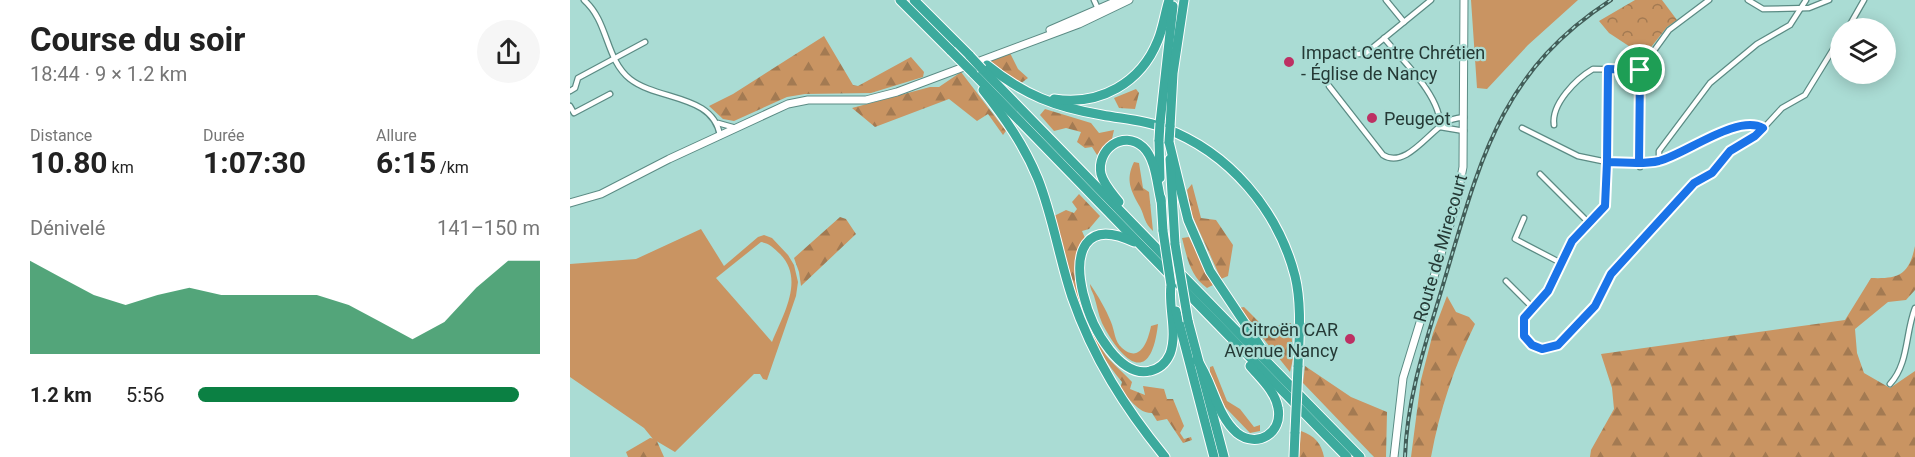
<!DOCTYPE html>
<html lang="fr">
<head>
<meta charset="utf-8">
<style>
  body { margin:0; font-family:Roboto,sans-serif; background:#f6f6f6; color:#222; height:100vh; display:flex; flex-direction:column; font-size:22px; white-space:nowrap }
  * { box-sizing:border-box; margin:0 }
  p { font-size:20px; color:#767676 }
  .icon { flex:none; width:33px; height:33px; fill:none; stroke:currentColor; stroke-width:2; stroke-linecap:round; stroke-linejoin:round }
  .map { position:relative; flex:1; overflow:hidden }
  .drawer { display:flex; flex-direction:column; background:#fff; width:570px }
  .drawer>* { flex:none }
  .tools { position:absolute; left:1260px; top:18px; display:grid; gap:12px }
  .tools a { display:grid; place-items:center; width:66px; height:66px; border-radius:50%; background:#fff; box-shadow:0 3px 15px #0003; font-size:30px }
  .pin { position:absolute; display:grid; place-items:center; width:51px; height:51px; color:#fff; margin:-26px; border:3px solid #fff; border-radius:50%; box-shadow:0 2px 6px #0007 }
  .round { display:grid; place-items:center; flex:none; width:63px; height:63px; border-radius:32px; background:#f6f6f6 }
  .head { display:flex; align-items:center; justify-content:space-between; height:102px; padding:0 30px }
  h1 { font-size:33px; font-weight:700; line-height:45px }
  .figures { display:grid; grid-template-columns:repeat(3,1fr); gap:9px; height:102px; padding:6px 30px }
  .figures div { display:grid; align-content:center }
  .figures b { font-size:30px; font-weight:700 }
  .figures small { font-size:16px; font-weight:400 }
  .figures p { font-size:16px }
  .chart { height:168px; padding:12px 30px }
  .chart p { display:flex; justify-content:space-between }
  .chart svg { width:100%; height:108px; margin-top:6px; fill:#0b8043; opacity:.7 }
  ul { padding:0 30px; list-style:none; font-size:20px }
  li { display:grid; grid-template-columns:96px 72px 1fr; align-items:center; height:45px }
  li i { height:15px; border-radius:8px; background:#0b8043 }
  main { display:flex; flex:1; min-height:0 }
  .map>svg:first-child { display:block }
</style>
</head>
<body>
<main>
<section class="drawer">
<div class="head"><div><h1>Course du soir</h1><p>18:44 · 9 × 1.2 km</p></div><a class="round"><svg class="icon" aria-label="share" viewBox="0 0 24 24"><path d="M12 15V3M7 8l5-5 5 5M5 13v7h14v-7"/></svg></a></div>
<div class="figures">
<div><p>Distance</p><b>10.80<small> km</small></b></div>
<div><p>Durée</p><b>1:07:30</b></div>
<div><p>Allure</p><b>6:15<small> /km</small></b></div>
</div>
<div class="chart"><p><span>Dénivelé</span>141–150 m</p>
<svg viewBox="0 0 160 44" preserveAspectRatio="none"><path d="M0 44V6L10 13L20 20L30 24L40 20L50 17L60 20L70 20L80 20L90 20L100 24L110 31L120 38L130 31L140 17L150 6L160 6V44z"/></svg>
</div>
<ul>
<li><b>1.2 km</b>5:56<i style="width:94%"></i></li>
</ul>
</section>
<div class="map">
<svg width="1345" height="457" viewBox="0 0 1345 457">
  <defs>
    <pattern id="forest-firs" width="22" height="20" patternUnits="userSpaceOnUse" patternTransform="scale(1.5)"><rect width="22" height="20" fill="#c99462"/><path d="M5 1l3.5 6h-7zM16 11l3.5 6h-7z" fill="#a37a52"/></pattern>
    <pattern id="park-crowns" width="20" height="18" patternUnits="userSpaceOnUse" patternTransform="scale(1.5)"><rect width="20" height="18" fill="#c99462"/><path d="M2 6a3 3 0 1 1 6 0M12 15a3 3 0 1 1 6 0" fill="none" stroke="#a37a52"/></pattern>
  </defs>
  <rect width="100%" height="100%" fill="#aadcd4"/>
  <g fill="#c99462" fill-rule="evenodd">
    <polygon points="901,0 1008,0 958,45 917,89 907,88"/>
    <path d="M131,229L154,266L188,237L194,235L202,238L218,255L224,265L228,282L226,296L197,380L193,379L190,374H184L105,452L83,439L74,428L0,377V264L66,259ZM191,242C199,243 204,248 210,254C235,279 213,315 202,342L146,278Z"/>
    <path d="M520,284C528,296 536,309 541,322C545,331 544,341 552,348C570,364 578,341 581,326L588,324C581,386 553,364 532,323C528,314 527,305 524,296C522,291 520,288 520,284Z"/>
    <polygon points="643,366 657,401 670,409 684,427 690,425 690,431 680,433 655,407 640,373 640,367"/>
  </g>
  <g fill="url(#forest-firs)">
    <polygon points="254,36 283,85 288,86 341,57 354,72 353,77 301,93 235,94 217,97 164,121 153,119 139,106 163,94"/>
    <polygon points="440,53 448,69 458,78 450,84 420,61"/>
    <polygon points="391,72 436,131 433,135 418,114 407,121 379,99 305,127 282,108 360,87 369,87"/>
    <polygon points="566,89 569,93 565,109 549,108 544,98"/>
    <polygon points="475,109 521,123 529,133 544,130 542,139 527,155 522,147 515,148 507,142 511,132 496,128 484,131 470,115"/>
    <path d="M564,162L569,163L573,188L579,192L583,231C574,223 575,217 570,207C561,191 555,180 564,162Z"/>
    <polygon points="622,184 631,218 646,220 663,245 658,276 651,279 622,215 617,190"/>
    <path d="M509,194L530,216L519,229L512,231L515,238C492,269 517,331 539,359C546,367 555,374 562,382L560,389L575,395L573,386L594,389L597,399H603L614,426L610,433L614,439L621,437L622,440L613,443L597,419L587,421L582,413C569,414 558,397 550,389L552,382C511,334 502,274 484,216L496,210L504,213L507,209L502,202Z"/>
    <polygon points="270,217 276,219 286,234 231,286 229,272 224,258"/>
    <path d="M619,237L643,285L637,288C620,276 617,257 612,238Z"/>
    <path d="M1345,246V290L1336,300L1318,302L1285,329L1287,353L1294,373L1320,388L1345,371V457H1020L1021,450L1044,409L1042,388L1031,354L1275,320L1301,278C1329,279 1339,275 1345,246Z"/>
    <path d="M877,296L886,312L899,317L905,324C884,367 870,409 861,457H841L851,380L863,333Z"/>
    <polygon points="674,307 695,328 721,323 723,359 720,372 669,308"/>
    <polygon points="735,366 781,397 817,412 816,457 804,457 733,383"/>
    <path d="M731,431C745,436 751,443 754,457H729Z"/>
    <polygon points="80,438 86,439 94,457 58,457 56,452"/>
  </g>
  <polygon fill="url(#park-crowns)" points="1065,0 1092,0 1107,20 1097,27 1074,56 1039,33 1029,21"/>
  <g fill="none" stroke-linecap="round" stroke-linejoin="round">
    <g stroke="#5b8b84" stroke-width="7">
      <g id="street">
        <path d="M14,0C39,22 35,59 60,79C88,101 144,94 150,136"/>
        <polyline points="524,0 529,11"/>
        <polyline points="816,0 834,22"/>
        <polyline points="1178,0 1193,9 1239,8 1259,0"/>
        <polyline points="1278,28 1294,0"/>
        <path d="M814,38C832,60 872,97 870,127"/>
        <polyline points="775,56 796,53 861,0"/>
        <path d="M759,86L813,155C835,169 858,133 876,122C881,119 888,118 894,117"/>
        <polyline points="0,91 5,88 8,78 75,42"/>
        <polyline points="0,106 4,113 40,94"/>
        <polyline points="148,123 166,128"/>
        <path d="M984,125C981,104 1006,79 1023,69L1070,70"/>
        <polyline points="870,127 894,131"/>
        <path d="M1193,127C1167,114 1115,154 1089,161C1072,165 1054,162 1037,162L1035,206L1002,241L975,295L954,318V336L962,345L972,349L988,345L1019,313L1029,300L1041,274L1124,183L1141,173L1164,147L1189,133L1212,108L1235,95L1270,38"/>
        <polyline points="952,128 1008,156 1037,162 1038,69"/>
        <polyline points="1089,161 1089,151 1140,83 1187,44 1220,25 1236,0"/>
        <polyline points="1070,167 1070,70 1099,30 1139,0"/>
        <polyline points="970,174 1019,223"/>
        <polyline points="954,218 945,239 991,263"/>
        <polyline points="936,281 963,308"/>
        <path d="M1320,384C1339,363 1335,334 1345,308"/>
      </g>
    </g>
    <g stroke="#5b8b84" stroke-width="9">
      <g id="secondary">
        <polyline points="480,30 549,0"/>
        <polyline points="0,203 31,194 99,159 218,104 238,100 296,100 327,92 509,24 559,0"/>
        <polyline points="824,457 833,378 885,208 893,167 894,0"/>
      </g>
    </g>
    <g stroke="#fff" stroke-width="11">
      <g id="highway">
        <polyline points="330,0 381,51"/>
        <polyline points="344,0 400,56"/>
        <path d="M417,65C454,95 485,107 532,115C553,119 575,120 594,128C659,152 708,210 725,276C732,305 729,337 728,367"/>
        <polyline points="412,69 599,261"/>
        <polyline points="403,73 777,457"/>
        <path d="M413,90C435,118 454,145 468,179C483,217 489,258 502,297C523,358 555,408 595,457"/>
        <path d="M484,99C530,106 571,83 588,40C593,28 595,13 599,0"/>
        <polyline points="590,123 603,6"/>
        <polyline points="600,127 603,73 614,0"/>
        <polyline points="589,140 590,178"/>
        <polyline points="599,142 618,220 640,271 696,355"/>
        <polyline points="600,159 605,244"/>
        <polyline points="591,198 593,231"/>
        <path d="M549,202C542,193 534,185 531,174C526,150 553,129 573,147C586,159 587,185 591,201"/>
        <path d="M564,242C463,194 524,385 580,371C589,369 596,363 600,354C608,332 598,308 601,285"/>
        <polyline points="608,271 790,457"/>
        <polyline points="606,311 644,457"/>
        <polyline points="618,321 654,457"/>
        <path d="M627,360C643,382 646,415 667,433C687,449 713,433 708,408C705,391 691,379 680,366"/>
        <polyline points="724,457 725,432"/>
      </g>
    </g>
    <use href="#street" stroke="#fff" stroke-width="4.5"/>
    <use href="#secondary" stroke="#fff" stroke-width="7"/>
    <use href="#highway" stroke="#3caa9d" stroke-width="9"/>
    <g stroke="#425d58" stroke-width="4">
      <path id="rail" d="M835,457C837,397 856,342 873,285C909,165 928,73 1041,0"/>
    </g>
    <use href="#rail" stroke="#aadcd4" stroke-width="1.5" stroke-dasharray="4.5" stroke-linecap="butt"/>
    <g stroke="#fff" stroke-width="11" stroke-linecap="butt">
      <g id="highway-bridge">
        <polyline points="381,51 403,73"/>
        <polyline points="400,56 412,69"/>
        <polyline points="589,140 590,123"/>
        <polyline points="599,142 600,127"/>
        <polyline points="593,231 601,285"/>
        <polyline points="605,244 618,321"/>
        <polyline points="725,432 728,367"/>
      </g>
    </g>
    <use href="#highway-bridge" stroke="#3caa9d" stroke-width="9"/>
  </g>
  <g fill="none" stroke-linecap="round" stroke-linejoin="round">
    <g stroke="#fff" stroke-width="12">
      <path id="route" d="M1070,70L1069,163L1037,162L1035,206L1002,241L978,291L954,318V336L962,345L972,349L988,345L1025,306L1041,274L1124,183L1142,173L1160,151L1185,136L1193,128C1167,114 1116,154 1089,161C1072,165 1054,162 1037,162L1038,69L1070,70"/>
    </g>
    <use href="#route" stroke="#1a73e8" stroke-width="8"/>
  </g>
  <g fill="#bd3063" stroke="#aadcd4" stroke-width="2">
    <circle cx="719" cy="62" r="6"/>
    <circle cx="802" cy="118" r="6"/>
    <circle cx="780" cy="339" r="6"/>
  </g>
  <g text-anchor="middle" dominant-baseline="central" stroke-width="4.5" stroke-linejoin="round" paint-order="stroke">
    <g font-size="18" fill="#253a36" stroke="#aadcd4" text-anchor="start">
      <text x="731" y="52">Impact Centre Chrétien<tspan x="731" dy="21">- Église de Nancy</tspan></text>
      <text x="814" y="118">Peugeot</text>
      <text x="768" y="329" text-anchor="end">Citroën CAR<tspan x="768" dy="21">Avenue Nancy</tspan></text>
    </g>
    <g font-size="18" fill="#253a36" stroke="#aadcd4">
      <text transform="translate(870 248) rotate(-74)">Route de Mirecourt</text>
    </g>
  </g>
</svg>
<div class="tools">
<a><svg class="icon" aria-label="layers" viewBox="0 0 24 24"><path d="M12 4l9 5-9 5-9-5zM3 14l9 5 9-5"/></svg></a>
</div>
<div class="pin" style="left:1070px;top:70px;background:#1e9e55"><svg class="icon" aria-label="arrive" viewBox="0 0 24 24"><path d="M6 21V4h12l-3 4 3 4H6"/></svg></div>
</div>
</main>
</body>
</html>
